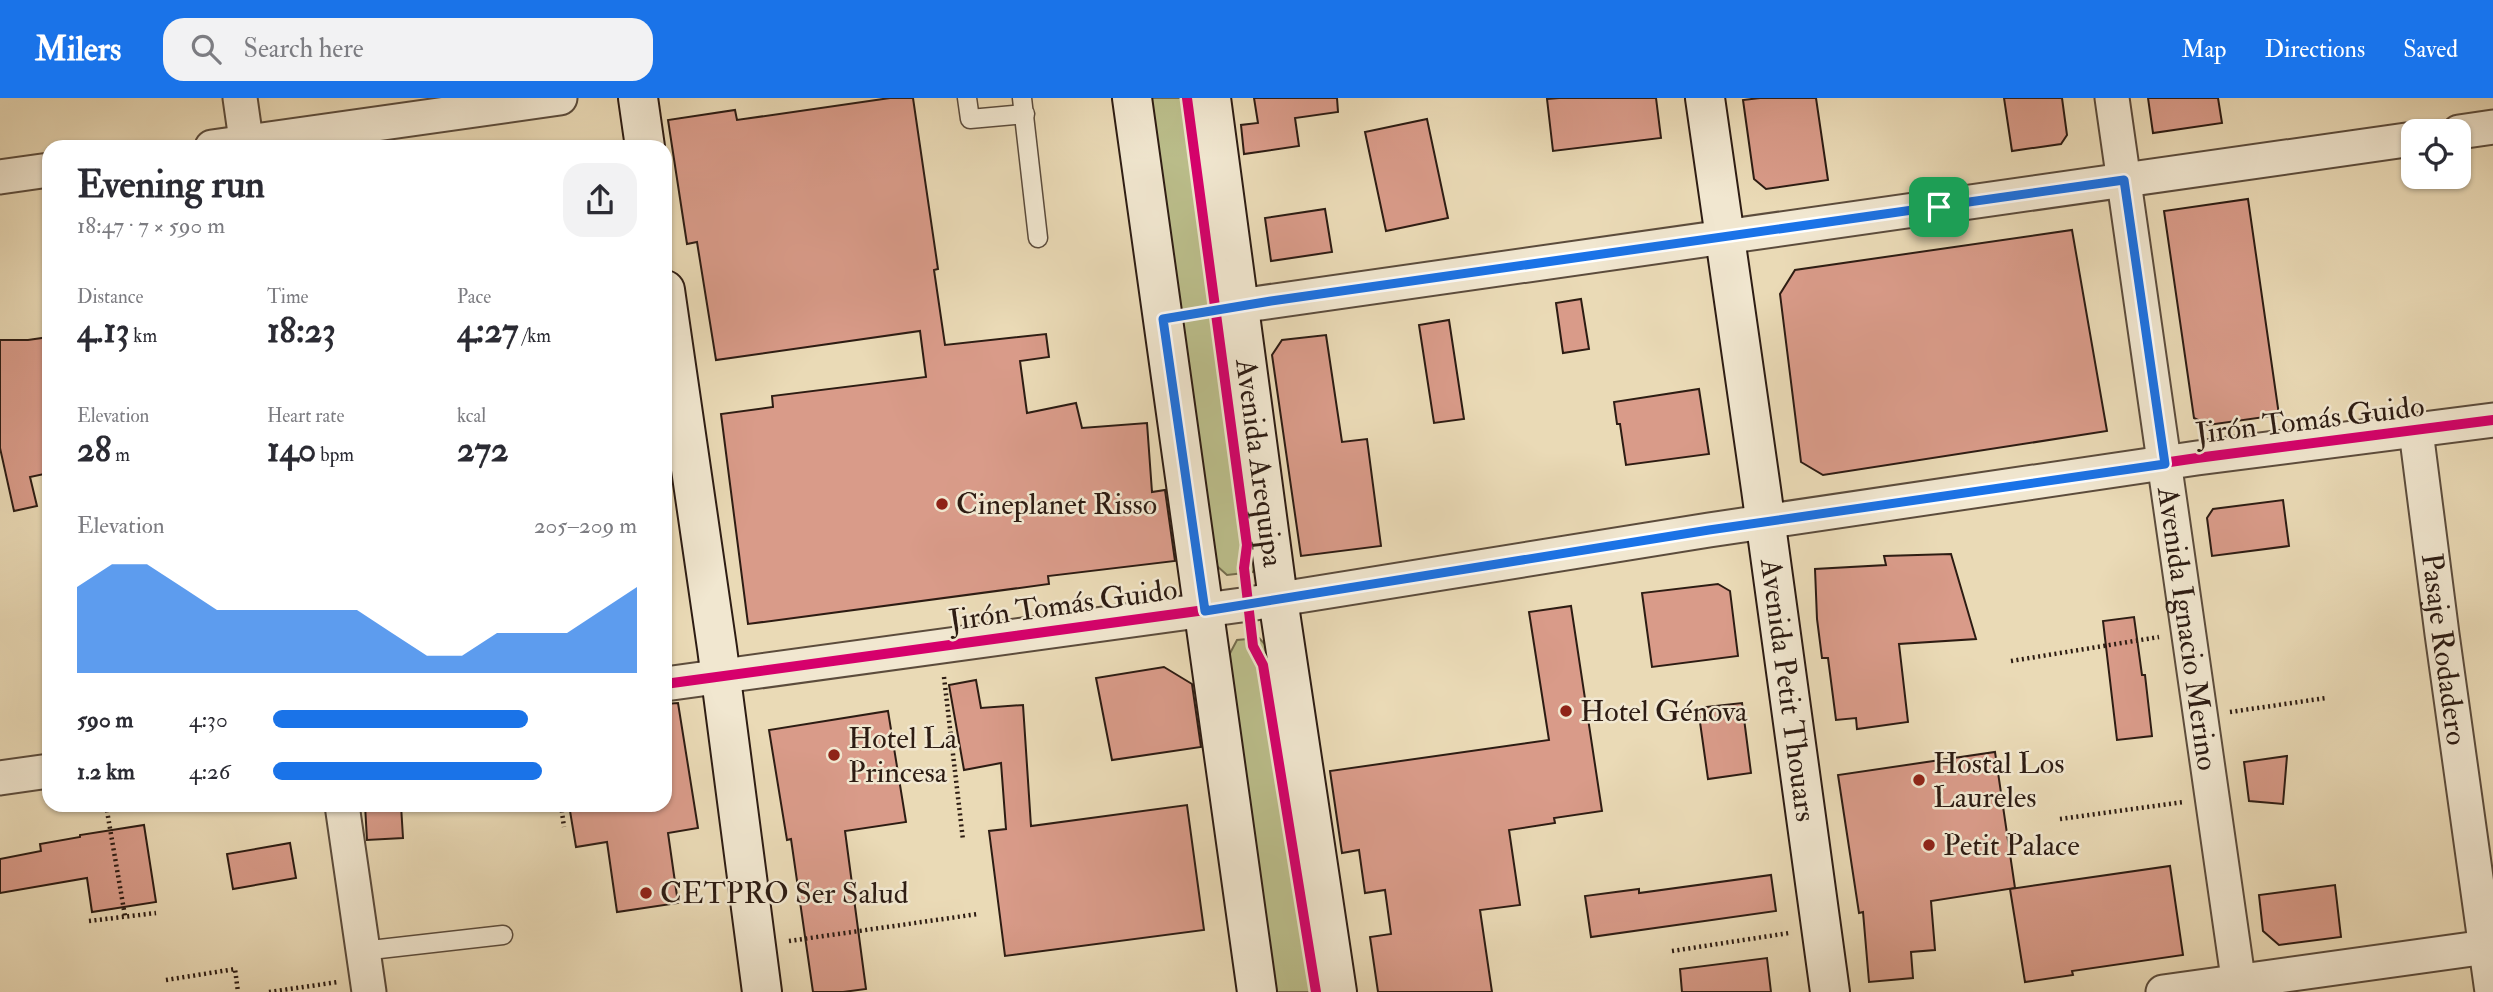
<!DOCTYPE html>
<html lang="en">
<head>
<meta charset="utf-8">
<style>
  body { margin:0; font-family:"IM FELL Double Pica",serif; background:#f2f2f3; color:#2b2b33; height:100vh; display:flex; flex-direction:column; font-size:26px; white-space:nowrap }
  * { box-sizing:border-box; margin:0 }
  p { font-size:23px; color:#7c7c81 }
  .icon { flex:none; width:38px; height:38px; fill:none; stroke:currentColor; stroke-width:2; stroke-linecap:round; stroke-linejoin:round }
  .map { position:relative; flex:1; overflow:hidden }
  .panel { position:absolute; left:42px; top:42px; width:630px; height:672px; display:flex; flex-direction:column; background:#fff; border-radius:21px; box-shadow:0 2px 5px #0004 }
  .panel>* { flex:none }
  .controls { position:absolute; left:2401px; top:21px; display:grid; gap:14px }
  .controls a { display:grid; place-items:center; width:70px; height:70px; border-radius:14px; background:#fff; box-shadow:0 2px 5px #0004; font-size:35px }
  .pin { position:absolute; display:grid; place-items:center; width:60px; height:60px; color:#fff; margin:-30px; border-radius:14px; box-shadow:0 4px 10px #0006 }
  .round { display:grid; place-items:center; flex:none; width:74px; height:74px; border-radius:21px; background:#f2f2f3 }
  .overview { display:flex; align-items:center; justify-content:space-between; height:119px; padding:0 35px }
  h1 { font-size:38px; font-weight:700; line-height:52px }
  .stats { display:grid; grid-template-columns:repeat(3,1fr); gap:10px; height:119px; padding:7px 35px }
  .stats div { display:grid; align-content:center }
  .stats b { font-size:35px; font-weight:700 }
  .stats small { font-size:19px; font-weight:400 }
  .stats p { font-size:19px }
  .chart { height:196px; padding:14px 35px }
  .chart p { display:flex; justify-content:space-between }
  .chart svg { width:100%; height:126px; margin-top:7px; fill:#1a73e8; opacity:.7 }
  ul { padding:0 35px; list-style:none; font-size:23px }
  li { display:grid; grid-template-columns:112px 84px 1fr; align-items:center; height:52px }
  li i { height:18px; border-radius:9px; background:#1a73e8 }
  header { display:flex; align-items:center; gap:42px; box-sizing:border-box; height:98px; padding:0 35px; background:#1a73e8; color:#fff }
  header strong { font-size:33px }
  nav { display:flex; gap:38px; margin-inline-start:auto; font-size:24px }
  .search { width:490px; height:63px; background:#f2f2f3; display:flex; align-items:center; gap:18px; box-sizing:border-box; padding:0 24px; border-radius:21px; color:#7c7c81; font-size:26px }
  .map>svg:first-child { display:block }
</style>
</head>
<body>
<header>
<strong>Milers</strong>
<div class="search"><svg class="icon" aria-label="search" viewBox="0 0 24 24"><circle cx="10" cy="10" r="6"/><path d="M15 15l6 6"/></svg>Search here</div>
<nav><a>Map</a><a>Directions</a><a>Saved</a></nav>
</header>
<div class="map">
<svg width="2493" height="894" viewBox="0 0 2493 894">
  <rect width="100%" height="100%" fill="#eadab6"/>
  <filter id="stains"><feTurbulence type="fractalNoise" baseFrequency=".00286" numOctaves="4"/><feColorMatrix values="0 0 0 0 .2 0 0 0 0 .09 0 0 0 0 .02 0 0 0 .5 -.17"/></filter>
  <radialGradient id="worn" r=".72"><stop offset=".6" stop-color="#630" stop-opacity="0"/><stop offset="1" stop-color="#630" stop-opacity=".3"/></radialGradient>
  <g fill="#bbbe8b" stroke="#746d4f" stroke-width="2">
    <polygon points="1149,0 1197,0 1258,462 1253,474 1227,477 1217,468"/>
    <polygon points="1259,540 1273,555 1323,894 1274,894 1227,561 1237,542"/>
  </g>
  <g fill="#d99b89" stroke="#2d1c13" stroke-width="2">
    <polygon points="890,0 913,0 938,171 934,172 945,247 1046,236 1049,259 1020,263 1027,315 1076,305 1082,330 1147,325 1152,394 1165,392 1175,463 1048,478 1049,486 748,526 721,316 773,309 772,298 926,279 920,233 716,262 697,144 687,146 668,22 735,12 737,22"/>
    <polygon points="1254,0 1337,0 1338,14 1295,20 1299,48 1244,56 1241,27 1258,25"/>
    <polygon points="1559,0 1656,0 1661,40 1553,53 1547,1"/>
    <polygon points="1760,0 1816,0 1828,82 1766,91 1754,81 1743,2"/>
    <polygon points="2004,0 2062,0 2067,37 2061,46 2012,53"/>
    <polygon points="2148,0 2218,0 2222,25 2153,35"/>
    <polygon points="1427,21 1448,120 1386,133 1365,34"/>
    <polygon points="2248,101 2279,317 2208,327 2194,320 2164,113"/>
    <polygon points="1325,111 1332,154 1271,163 1265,120"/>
    <polygon points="2072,132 2107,333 1823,377 1801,364 1780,196 1795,172"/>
    <polygon points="1581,201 1589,251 1563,255 1556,205"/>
    <polygon points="1449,222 1464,321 1434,325 1419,227"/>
    <polygon points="1326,237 1342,344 1367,341 1381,448 1301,458 1272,257 1282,242"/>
    <polygon points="49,239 49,375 30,379 37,408 14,413 0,350 0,242 28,242"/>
    <polygon points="1699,291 1709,356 1626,367 1620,326 1617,326 1614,304"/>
    <polygon points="2283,402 2289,448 2212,458 2207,420 2213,411"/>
    <polygon points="1951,456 1976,541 1899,546 1908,624 1857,631 1856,620 1836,622 1828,560 1822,560 1817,521 1815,471 1886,467 1884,458"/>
    <polygon points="1718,486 1730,493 1738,558 1652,569 1642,495"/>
    <polygon points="1571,508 1602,713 1554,720 1555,725 1509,732 1520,807 1480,812 1492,894 1378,894 1370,839 1391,836 1385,792 1365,795 1359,752 1342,755 1330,673 1549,642 1529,514"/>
    <polygon points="2134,519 2142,577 2145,577 2152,638 2117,642 2103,523"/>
    <polygon points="1164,569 1192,586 1201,649 1112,662 1096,580"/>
    <polygon points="976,582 981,610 1023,607 1031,728 1187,707 1204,832 1005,858 989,733 1006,731 1001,665 964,672 949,587"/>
    <polygon points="678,605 698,730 668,735 678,805 617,814 607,744 576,749 569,707 665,707 665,606"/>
    <polygon points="1742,605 1751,675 1708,681 1698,610"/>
    <polygon points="888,613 906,724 845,733 866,891 843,894 813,894 791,741 787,742 769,632"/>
    <polygon points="1995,654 2015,790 1931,803 1935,852 1911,854 1913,880 1869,884 1863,814 1859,815 1838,677"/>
    <polygon points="2287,658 2283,706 2249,703 2244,664"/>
    <polygon points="365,707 401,707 403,740 367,742"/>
    <polygon points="144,727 156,804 92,814 87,780 0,795 0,761 41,753 40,746 80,739 80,737"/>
    <polygon points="290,745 296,780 233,791 227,756"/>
    <polygon points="2170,768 2183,857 2072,873 2073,877 2025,884 2010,791"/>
    <polygon points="1771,777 1776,813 1591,839 1585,798 1639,791 1639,795"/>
    <polygon points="2335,787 2341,839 2279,847 2263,833 2259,797"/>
    <polygon points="1767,860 1771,894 1682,894 1680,871"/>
  </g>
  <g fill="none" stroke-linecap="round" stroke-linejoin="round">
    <g stroke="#5c4c3c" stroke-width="21">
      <g id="lane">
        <polyline points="967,0 970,21 1025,16"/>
        <polyline points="1022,0 1038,140"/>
        <polyline points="362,853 503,837"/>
      </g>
    </g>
    <g stroke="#5c4c3c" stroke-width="37">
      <g id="street">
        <polyline points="240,0 247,49"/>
        <path id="s1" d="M2112,0L2240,894"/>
        <polyline points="2459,34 2493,29"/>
        <polyline points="212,49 560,0"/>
        <polyline points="0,79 49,72"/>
        <polyline points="1239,208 2413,41"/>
        <path id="s2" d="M2416,333L2442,536L2492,894"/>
        <polyline points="665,586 1249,506 1709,432 2197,360 2493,322"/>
        <polyline points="0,680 49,673"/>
        <polyline points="342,707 369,894"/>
        <polyline points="2163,894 2493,848"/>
      </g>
    </g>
    <g stroke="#2d1c13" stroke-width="42">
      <g id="secondary">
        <polyline points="638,0 645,49"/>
        <polyline points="1132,0 1257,894"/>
        <path id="s3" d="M1211,0L1278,501L1337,894"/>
        <path id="s4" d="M1705,0L1761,391L1830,894"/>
        <polyline points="665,192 717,550 762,894"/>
      </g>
    </g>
    <g stroke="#2d1c13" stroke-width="4.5" stroke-dasharray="2 3.5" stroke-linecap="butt">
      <polyline points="2011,563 2159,539"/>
      <polyline points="944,579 963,742"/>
      <polyline points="2230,614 2326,600"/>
      <polyline points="106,707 125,818"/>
      <polyline points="561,707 564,729"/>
      <polyline points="2060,721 2184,704"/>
      <polyline points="89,823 156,815"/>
      <polyline points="789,843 978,816"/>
      <polyline points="1672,853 1789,835"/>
      <polyline points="166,882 235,871 238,894"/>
      <polyline points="269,894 338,884"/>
    </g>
    <use href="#lane" stroke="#f1e7d0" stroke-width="18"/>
    <use href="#street" stroke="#f1e7d0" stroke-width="33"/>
    <use href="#secondary" stroke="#f1e7d0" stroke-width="38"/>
    <g stroke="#f1e7d0" stroke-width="15">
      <g id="cycleway">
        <polyline points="1187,0 1247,447 1244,470 1253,548 1263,567 1316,894"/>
        <polyline points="665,586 1249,506 1709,432 2197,360 2493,322"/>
      </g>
    </g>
    <use href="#cycleway" stroke="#d6006c" stroke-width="10"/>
  </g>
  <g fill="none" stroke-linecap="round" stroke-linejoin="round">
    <g stroke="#fff" stroke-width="14">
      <polygon id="route" points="2124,82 2165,366 1709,432 1205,513 1163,221 1271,203"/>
    </g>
    <use href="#route" stroke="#1a73e8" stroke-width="9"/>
  </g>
  <g fill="#8f2418" stroke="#f1e7d0" stroke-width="2.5">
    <circle cx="942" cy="406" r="7"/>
    <circle cx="1566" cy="613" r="7"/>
    <circle cx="834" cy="657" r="7"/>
    <circle cx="1919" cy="682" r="7"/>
    <circle cx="1929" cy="747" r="7"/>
    <circle cx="646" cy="795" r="7"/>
  </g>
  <g text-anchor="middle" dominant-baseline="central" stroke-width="5" stroke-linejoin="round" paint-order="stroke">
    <g font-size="30" fill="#2d1c13" stroke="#f1e7d0">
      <text transform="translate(2310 322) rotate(-7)">Jirón Tomás Guido</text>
      <text stroke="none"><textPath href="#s3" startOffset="368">Avenida Arequipa</textPath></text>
      <text transform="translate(1063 507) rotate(-8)">Jirón Tomás Guido</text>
      <text stroke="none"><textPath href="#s1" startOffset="536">Avenida Ignacio Merino</textPath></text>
      <text stroke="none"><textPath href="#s2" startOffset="220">Pasaje Rodadero</textPath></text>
      <text stroke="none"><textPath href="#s4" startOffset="598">Avenida Petit Thouars</textPath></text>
    </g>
    <g font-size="30" fill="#2d1c13" stroke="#f1e7d0" text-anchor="start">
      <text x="956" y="406">Cineplanet Risso</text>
      <text x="1580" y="613">Hotel Génova</text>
      <text x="848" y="640">Hotel La<tspan x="848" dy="34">Princesa</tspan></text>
      <text x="1933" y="665">Hostal Los<tspan x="1933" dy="34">Laureles</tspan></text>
      <text x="1943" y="747">Petit Palace</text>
      <text x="660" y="795">CETPRO Ser Salud</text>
    </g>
  </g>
  <rect width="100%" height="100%" filter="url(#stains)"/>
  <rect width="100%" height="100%" fill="url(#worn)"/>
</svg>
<div class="controls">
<a><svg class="icon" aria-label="locate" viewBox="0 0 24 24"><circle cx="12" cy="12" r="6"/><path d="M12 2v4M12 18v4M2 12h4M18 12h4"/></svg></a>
</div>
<div class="pin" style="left:1939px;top:109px;background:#1e9e55"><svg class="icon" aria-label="arrive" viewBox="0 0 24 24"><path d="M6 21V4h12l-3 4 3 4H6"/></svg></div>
<section class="panel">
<div class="overview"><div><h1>Evening run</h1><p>18:47 · 7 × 590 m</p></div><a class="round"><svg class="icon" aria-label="share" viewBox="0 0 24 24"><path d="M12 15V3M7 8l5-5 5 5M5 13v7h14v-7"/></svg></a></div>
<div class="stats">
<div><p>Distance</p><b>4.13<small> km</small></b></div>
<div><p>Time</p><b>18:23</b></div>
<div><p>Pace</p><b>4:27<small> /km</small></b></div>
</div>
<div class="stats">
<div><p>Elevation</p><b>28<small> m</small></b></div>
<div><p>Heart rate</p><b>140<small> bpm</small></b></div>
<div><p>kcal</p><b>272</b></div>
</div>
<div class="chart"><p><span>Elevation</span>205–209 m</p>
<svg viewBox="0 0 160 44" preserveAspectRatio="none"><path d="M0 44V14L10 6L20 6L30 14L40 22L50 22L60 22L70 22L80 22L90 30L100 38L110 38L120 30L130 30L140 30L150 22L160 14V44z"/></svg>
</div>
<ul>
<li><b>590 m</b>4:30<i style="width:70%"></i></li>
<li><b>1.2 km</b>4:26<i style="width:74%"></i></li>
</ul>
</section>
</div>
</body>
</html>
